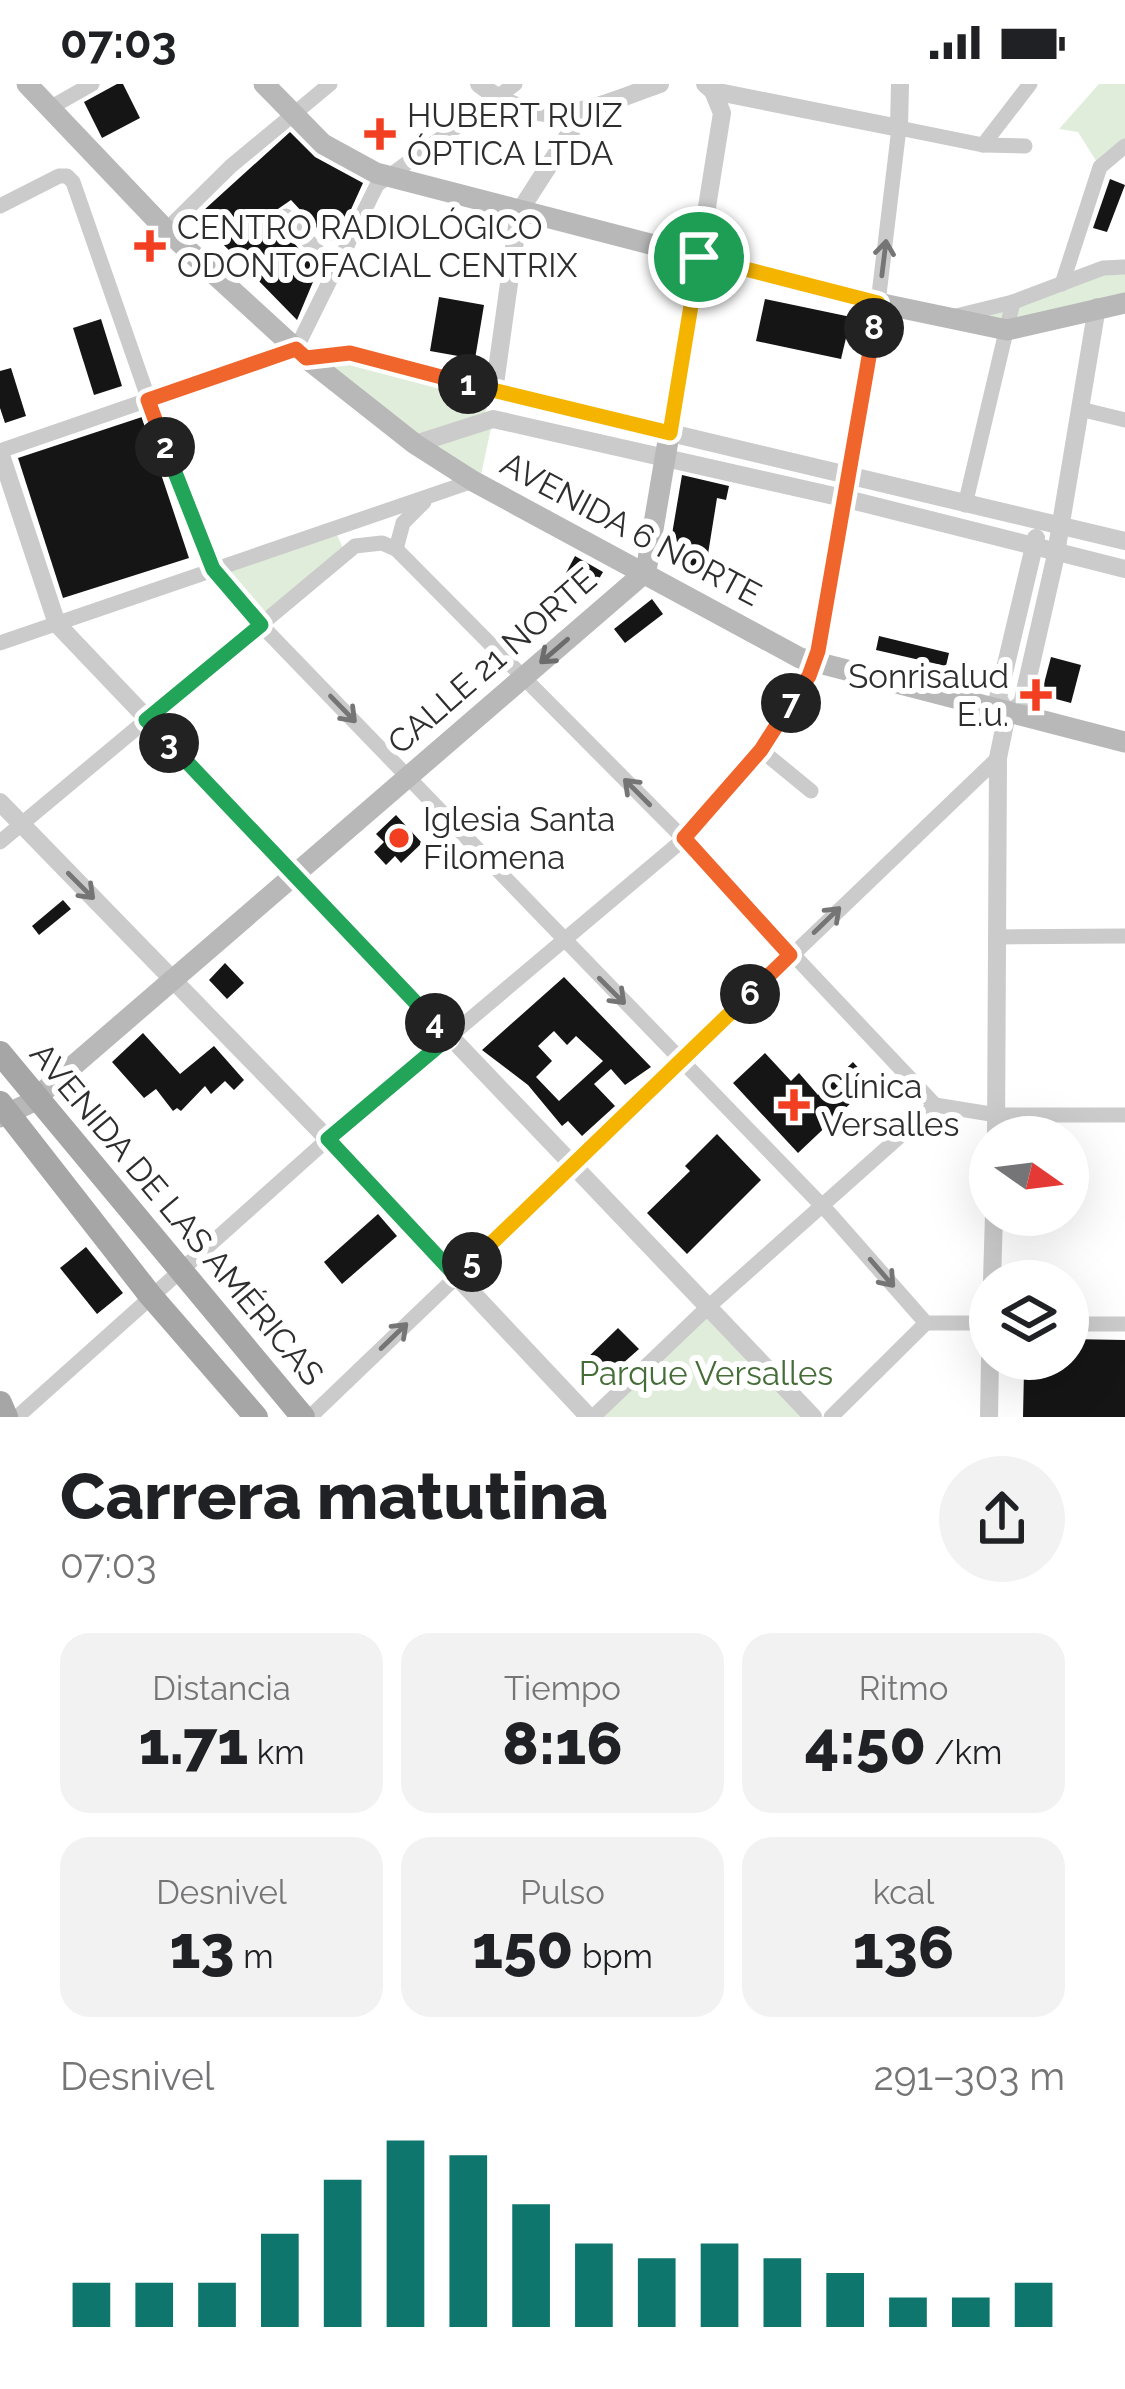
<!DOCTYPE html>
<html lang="es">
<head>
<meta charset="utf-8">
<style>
  body { margin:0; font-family:Raleway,sans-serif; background:#f2f2f2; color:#202124; height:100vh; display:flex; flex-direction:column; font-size:45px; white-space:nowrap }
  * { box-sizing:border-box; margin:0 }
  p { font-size:39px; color:#757577 }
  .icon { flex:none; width:66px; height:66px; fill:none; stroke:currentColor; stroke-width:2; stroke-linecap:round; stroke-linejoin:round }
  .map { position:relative; height:1333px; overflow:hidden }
  .drawer { display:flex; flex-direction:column; background:#fff; flex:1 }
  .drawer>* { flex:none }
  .needle { width:78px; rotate:104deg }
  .buttons { position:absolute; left:969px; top:1032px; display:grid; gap:24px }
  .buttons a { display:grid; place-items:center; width:120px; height:120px; border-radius:50%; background:#fff; box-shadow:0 12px 48px #0002; font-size:60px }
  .pin { position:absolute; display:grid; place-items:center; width:102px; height:102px; color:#fff; margin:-51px; border:6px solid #fff; border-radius:50%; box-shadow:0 3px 12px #0007 }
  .km { position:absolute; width:60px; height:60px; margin:-30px; border-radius:50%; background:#222; color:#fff; font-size:33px; line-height:60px; text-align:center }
  .round { display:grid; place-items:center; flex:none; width:126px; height:126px; border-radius:63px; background:#f2f2f2 }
  .summary { display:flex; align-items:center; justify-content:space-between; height:204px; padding:0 60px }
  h1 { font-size:66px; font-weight:800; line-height:90px }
  .metrics { display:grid; grid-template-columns:repeat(3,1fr); gap:18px; height:204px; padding:12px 60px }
  .metrics div { display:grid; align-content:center; border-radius:30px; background:#f2f2f2; text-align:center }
  .metrics b { font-size:60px; font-weight:800 }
  .metrics small { font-size:33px; font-weight:400 }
  .metrics p { font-size:33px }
  .chart { height:336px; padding:24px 60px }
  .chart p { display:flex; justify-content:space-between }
  .chart svg { width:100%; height:216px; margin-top:12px; stroke:#0f766e; stroke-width:6 }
  .status { display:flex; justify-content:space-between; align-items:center; height:84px; padding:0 60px; background:#fff; direction:ltr }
  .status svg { height:33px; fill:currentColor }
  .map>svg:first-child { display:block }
</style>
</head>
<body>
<div class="status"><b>07:03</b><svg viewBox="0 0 49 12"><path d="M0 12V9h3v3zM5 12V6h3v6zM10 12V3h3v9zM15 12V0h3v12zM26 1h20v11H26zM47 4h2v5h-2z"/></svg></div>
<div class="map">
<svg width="1125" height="1333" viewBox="0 0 1125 1333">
  <rect width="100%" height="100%" fill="#fff"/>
  <g fill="#e0edda">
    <polygon points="1099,0 1125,0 1125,62 1100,83 1078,48 1059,45"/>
    <polygon points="1125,183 1125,219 1007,246 950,233"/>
    <polygon points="323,271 494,307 481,338 493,335 479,400 306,274"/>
    <polygon points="337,451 343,464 261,541 213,485"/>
    <polygon points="707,1224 813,1333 593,1333"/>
  </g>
  <g fill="#151515" fill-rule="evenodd">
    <polygon points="117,0 123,0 140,34 102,54 84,18"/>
    <polygon points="290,48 315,73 363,99 338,154 329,157 291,116 275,127 277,140 318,186 297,236 220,157 193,136"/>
    <polygon points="1110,95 1125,101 1107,148 1093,144"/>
    <polygon points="439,213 484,221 475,275 430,267"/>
    <polygon points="765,215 851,233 841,275 756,257"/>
    <polygon points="101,235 122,302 94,311 73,244"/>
    <polygon points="11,284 26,332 5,339 0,324 0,287"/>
    <polygon points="142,333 189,474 63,514 18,374"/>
    <polygon points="682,391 729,402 726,416 717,414 704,495 668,474"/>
    <polygon points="575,472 603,488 593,505 566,489"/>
    <polygon points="652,515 663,530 625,559 614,545"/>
    <polygon points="879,552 949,569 946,582 876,566"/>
    <polygon points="1051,573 1081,581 1071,619 1041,611"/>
    <polygon points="396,731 422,759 401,779 395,772 386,781 374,768 384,758 376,750"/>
    <polygon points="63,816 71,825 39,851 32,842"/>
    <polygon points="225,879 244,899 227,915 209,896"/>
    <path d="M564,893L651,983L625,1001L611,985L594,1000L615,1022L582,1052L568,1037L562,1042L528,1001L482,966ZM554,947L567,961L576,952L603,977L559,1017L536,993L552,977L538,962Z"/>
    <polygon points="143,949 180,990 214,962 244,996 234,1006 225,997 211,1010 205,1002 181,1027 177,1024 173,1027 156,1005 144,1014 112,978"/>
    <polygon points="765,969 791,997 799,989 818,1011 853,978 872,999 798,1069 733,999"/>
    <polygon points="717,1050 761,1096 687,1170 647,1129 690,1087 685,1082"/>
    <polygon points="378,1130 397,1152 342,1200 324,1178"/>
    <polygon points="86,1163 123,1209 97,1230 60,1184"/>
    <polygon points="618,1244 639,1265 604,1296 582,1279"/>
    <polygon points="1068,1255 1125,1256 1125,1333 1023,1333 1024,1286 1017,1286 1017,1275 1068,1275"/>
  </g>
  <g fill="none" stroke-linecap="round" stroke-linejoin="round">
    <g stroke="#cbcbcb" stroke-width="15">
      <polyline points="48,25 92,0"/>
      <polyline points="983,61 1030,0"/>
      <polyline points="0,122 59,92 67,92 73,98 191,437 213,485 261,541 830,1130 926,1239 990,1239"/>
      <polyline points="286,132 336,188"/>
      <polyline points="166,146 231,82 330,0"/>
      <polyline points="1062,200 1100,83 1125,62"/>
      <polyline points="956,232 1013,218 1103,184 1125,183"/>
      <polyline points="306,274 349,269 494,307"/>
      <polyline points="1080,325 1125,336"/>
      <polyline points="0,367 296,265 377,101 515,0"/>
      <polyline points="965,421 1013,218"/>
      <polyline points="396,465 403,439 424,418"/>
      <polyline points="0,559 473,397"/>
      <polyline points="761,666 811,707"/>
      <polyline points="0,758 355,462 382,459 396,465 684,755 935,1021 997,1031 1125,1031"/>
      <polyline points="998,853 1125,852"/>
      <polyline points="1068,1240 1125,1240"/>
      <polyline points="17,1333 328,1055 684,755 761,666 809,592 818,567 878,219 899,44 983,61 1025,62"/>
      <polyline points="310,1333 998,674"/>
      <polyline points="593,1333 707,1224 935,1021"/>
      <polyline points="831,1333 926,1239"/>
    </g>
    <g stroke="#cbcbcb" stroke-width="18">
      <path d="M479,0C545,52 591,24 660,0"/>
      <polyline points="705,0 713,7 899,44 900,0"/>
      <polyline points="582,30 519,128 494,307 1125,457"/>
      <polyline points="699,173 722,29 713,7"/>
      <polyline points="415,360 493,335 843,414 1125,485"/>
      <polyline points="0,368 57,540 813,1333"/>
      <polyline points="1007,630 1022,620 1055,475 1097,223"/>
      <polyline points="0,718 321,1048 589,1333"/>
      <polyline points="996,1053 998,674 1007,630 998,614 1036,454"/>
      <polyline points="992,1197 994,1131"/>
      <polyline points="989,1333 990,1275"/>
    </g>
    <g stroke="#b8b8b8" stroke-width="21">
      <polyline points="27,0 166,146 306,274 415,360 473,397 800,574 1125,658"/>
      <polyline points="264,0 323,60 376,89 878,219 1007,246 1125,219"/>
      <polyline points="0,1033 30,1019 642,491 647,481 699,173"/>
    </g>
    <g stroke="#a6a6a6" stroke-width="24">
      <polyline points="0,969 303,1333"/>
      <polyline points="0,1019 150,1211 256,1333"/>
      <polyline points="0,1319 6,1333"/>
    </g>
  </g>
  <defs><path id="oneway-shaft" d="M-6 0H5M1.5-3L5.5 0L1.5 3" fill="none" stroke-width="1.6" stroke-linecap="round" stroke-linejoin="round" transform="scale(3)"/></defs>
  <g stroke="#757575">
    <use href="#oneway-shaft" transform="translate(884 174) rotate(-83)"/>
    <use href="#oneway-shaft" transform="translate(343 625) rotate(46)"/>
    <use href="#oneway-shaft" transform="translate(637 708) rotate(-135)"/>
    <use href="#oneway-shaft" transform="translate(81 802) rotate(45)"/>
    <use href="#oneway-shaft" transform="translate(827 836) rotate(-44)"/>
    <use href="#oneway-shaft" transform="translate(612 907) rotate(45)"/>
    <use href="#oneway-shaft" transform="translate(882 1189) rotate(49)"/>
    <use href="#oneway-shaft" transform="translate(394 1252) rotate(-44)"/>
  </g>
  <use stroke="#6c6c6c" href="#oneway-shaft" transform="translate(554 567) rotate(139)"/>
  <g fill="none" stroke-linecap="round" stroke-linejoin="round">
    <g stroke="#fff" stroke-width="24">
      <polyline id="split-1" points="468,300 670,349 699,173"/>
    </g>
    <g stroke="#fff" stroke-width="24">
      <polyline id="split-2" points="165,363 148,316 296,265 306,274 350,269 468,300"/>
    </g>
    <g stroke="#fff" stroke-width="24">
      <polyline id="split-3" points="165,363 213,485 261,541 146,636 169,659"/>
    </g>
    <g stroke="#fff" stroke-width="24">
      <polyline id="split-4" points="169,659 435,939"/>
    </g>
    <g stroke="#fff" stroke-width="24">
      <polyline id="split-5" points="435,939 448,954 328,1055 456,1192 472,1178"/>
    </g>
    <g stroke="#fff" stroke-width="24">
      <polyline id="split-6" points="472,1178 750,910"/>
    </g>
    <g stroke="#fff" stroke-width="24">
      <polyline id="split-7" points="750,910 790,871 684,754 761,666 791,619"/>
    </g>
    <g stroke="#fff" stroke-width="24">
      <polyline id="split-8" points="791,619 809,592 818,567 874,244"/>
    </g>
    <g stroke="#fff" stroke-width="24">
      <polyline id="split-9" points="699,173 878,219 874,244"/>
    </g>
    <use href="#split-1" stroke="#f5b400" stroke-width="15"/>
    <use href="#split-2" stroke="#f0652b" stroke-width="15"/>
    <use href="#split-3" stroke="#22a559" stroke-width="15"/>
    <use href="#split-4" stroke="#22a559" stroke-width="15"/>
    <use href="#split-5" stroke="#22a559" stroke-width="15"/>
    <use href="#split-6" stroke="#f5b400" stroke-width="15"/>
    <use href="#split-7" stroke="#f0652b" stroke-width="15"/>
    <use href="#split-8" stroke="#f0652b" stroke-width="15"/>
    <use href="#split-9" stroke="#f5b400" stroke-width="15"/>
  </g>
  <g fill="#f33f21" stroke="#fff" stroke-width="4.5">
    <path d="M374 32h12v12h12v12h-12v12h-12v-12h-12v-12h12z"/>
    <path d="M144 144h12v12h12v12h-12v12h-12v-12h-12v-12h12z"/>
    <path d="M1030 593h12v12h12v12h-12v12h-12v-12h-12v-12h12z"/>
    <circle cx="399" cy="754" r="12"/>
    <path d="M788 1003h12v12h12v12h-12v12h-12v-12h-12v-12h12z"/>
  </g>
  <g text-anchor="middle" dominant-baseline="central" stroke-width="12" stroke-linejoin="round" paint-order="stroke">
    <g font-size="33" fill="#2e2e2e" stroke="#fff" text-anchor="start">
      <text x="407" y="31">HUBERT RUIZ<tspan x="407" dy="38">ÓPTICA LTDA</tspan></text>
      <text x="177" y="143">CENTRO RADIOLÓGICO<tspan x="177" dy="38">ODONTOFACIAL CENTRIX</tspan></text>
      <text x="1009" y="592" text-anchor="end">Sonrisalud<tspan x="1009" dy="38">E.u.</tspan></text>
      <text x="423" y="735">Iglesia Santa<tspan x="423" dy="38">Filomena</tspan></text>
      <text x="821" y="1002">Clínica<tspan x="821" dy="38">Versalles</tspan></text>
    </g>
    <g font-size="33" fill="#2e2e2e" stroke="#fff">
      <text transform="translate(631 445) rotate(28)">AVENIDA 6 NORTE</text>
      <text transform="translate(492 577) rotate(-41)">CALLE 21 NORTE</text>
      <text transform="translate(177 1130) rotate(50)">AVENIDA DE LAS AMÉRICAS</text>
    </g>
    <g font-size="33" fill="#456d38" stroke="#fff">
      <text x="706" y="1289">Parque Versalles</text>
    </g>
  </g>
</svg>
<div class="buttons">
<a><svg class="needle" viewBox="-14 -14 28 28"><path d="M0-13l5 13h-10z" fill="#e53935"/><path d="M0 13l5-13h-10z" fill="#757577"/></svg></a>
<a><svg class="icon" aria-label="layers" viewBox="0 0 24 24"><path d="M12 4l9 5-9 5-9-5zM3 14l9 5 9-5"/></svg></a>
</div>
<div class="pin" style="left:699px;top:173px;background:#1e9e55"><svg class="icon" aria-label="arrive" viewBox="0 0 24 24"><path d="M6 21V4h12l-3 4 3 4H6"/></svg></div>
<b class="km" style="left:468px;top:300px">1</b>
<b class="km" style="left:165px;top:363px">2</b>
<b class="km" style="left:169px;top:659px">3</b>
<b class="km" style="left:435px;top:939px">4</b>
<b class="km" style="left:472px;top:1178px">5</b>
<b class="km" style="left:750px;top:910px">6</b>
<b class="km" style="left:791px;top:619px">7</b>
<b class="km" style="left:874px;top:244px">8</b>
</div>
<section class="drawer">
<div class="summary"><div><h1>Carrera matutina</h1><p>07:03</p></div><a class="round"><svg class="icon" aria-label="share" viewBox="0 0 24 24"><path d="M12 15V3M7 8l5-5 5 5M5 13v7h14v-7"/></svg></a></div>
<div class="metrics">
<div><p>Distancia</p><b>1.71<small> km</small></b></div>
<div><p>Tiempo</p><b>8:16</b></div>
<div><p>Ritmo</p><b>4:50<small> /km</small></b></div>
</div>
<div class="metrics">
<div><p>Desnivel</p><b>13<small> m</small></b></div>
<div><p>Pulso</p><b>150<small> bpm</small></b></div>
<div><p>kcal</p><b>136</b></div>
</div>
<div class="chart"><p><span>Desnivel</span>291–303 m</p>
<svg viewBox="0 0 160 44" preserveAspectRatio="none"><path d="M5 44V35M15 44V35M25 44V35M35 44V25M45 44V14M55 44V6M65 44V9M75 44V19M85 44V27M95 44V30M105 44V27M115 44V30M125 44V33M135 44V38M145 44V38M155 44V35"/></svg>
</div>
</section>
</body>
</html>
